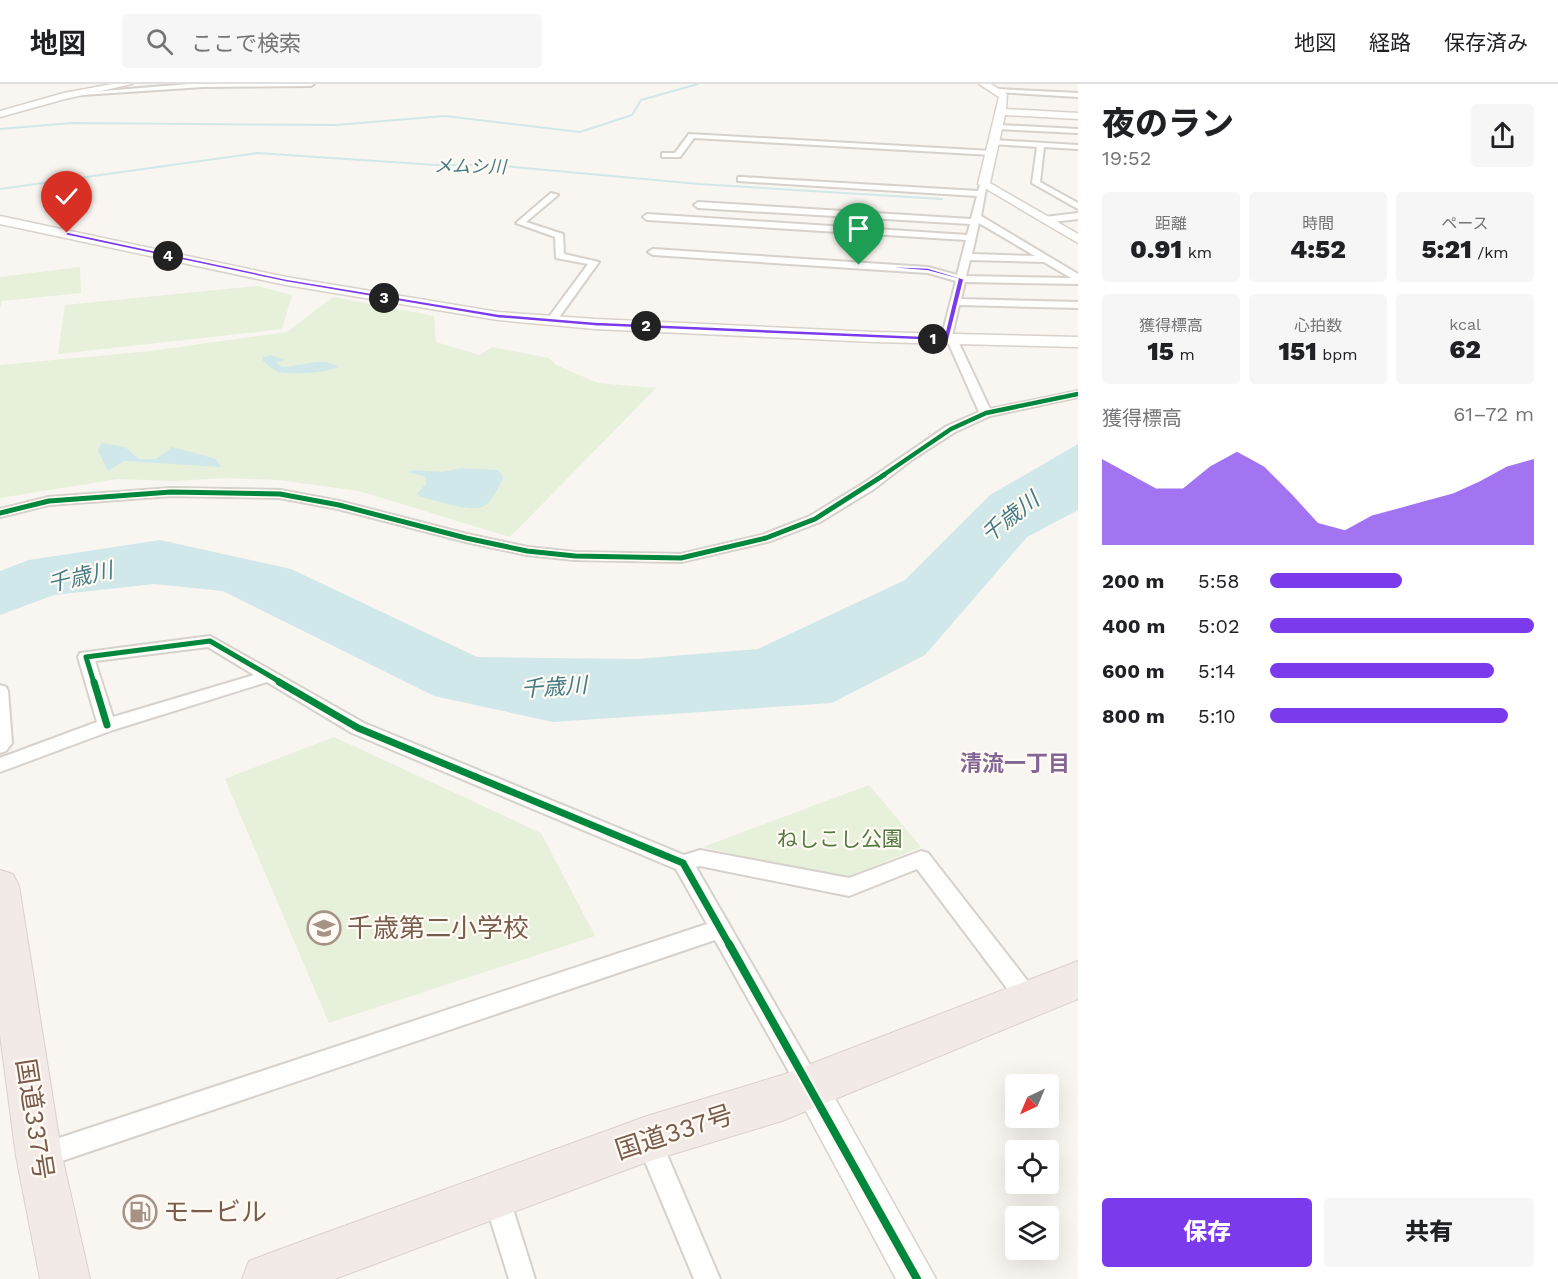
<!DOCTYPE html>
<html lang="ja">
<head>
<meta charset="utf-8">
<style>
  body { margin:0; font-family:"Work Sans","Noto Sans JP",sans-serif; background:#f6f6f6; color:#202124; height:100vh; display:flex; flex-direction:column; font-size:22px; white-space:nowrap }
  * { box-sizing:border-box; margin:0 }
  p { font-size:20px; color:#757577 }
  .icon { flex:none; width:33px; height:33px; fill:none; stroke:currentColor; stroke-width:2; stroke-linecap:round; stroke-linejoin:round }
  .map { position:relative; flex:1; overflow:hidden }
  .sheet { display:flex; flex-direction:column; background:#fff; width:480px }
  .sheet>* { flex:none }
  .needle { width:39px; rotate:224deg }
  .fabs { position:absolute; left:1005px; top:990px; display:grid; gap:12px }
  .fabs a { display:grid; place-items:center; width:54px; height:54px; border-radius:6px; background:#fff; box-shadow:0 6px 24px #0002; font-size:30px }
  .pin { position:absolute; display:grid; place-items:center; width:51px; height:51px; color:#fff; margin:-62px -26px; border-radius:50% 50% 50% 0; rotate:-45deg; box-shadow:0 0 6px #0007 }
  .pin .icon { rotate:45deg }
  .km { position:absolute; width:30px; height:30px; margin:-15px; border-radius:50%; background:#222; color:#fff; font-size:16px; line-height:30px; text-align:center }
  .round { display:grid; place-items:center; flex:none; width:63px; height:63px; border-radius:6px; background:#f6f6f6 }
  .headline { display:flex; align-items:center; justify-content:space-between; height:102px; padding:0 24px }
  h1 { font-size:33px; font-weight:800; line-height:45px }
  .metrics { display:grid; grid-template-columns:repeat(3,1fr); gap:9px; height:102px; padding:6px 24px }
  .metrics div { display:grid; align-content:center; border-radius:6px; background:#f6f6f6; text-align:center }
  .metrics b { font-size:26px; font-weight:800 }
  .metrics small { font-size:16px; font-weight:400 }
  .metrics p { font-size:16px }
  .chart { height:168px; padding:12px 24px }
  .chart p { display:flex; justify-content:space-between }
  .chart svg { width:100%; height:108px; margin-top:6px; fill:#7c3aed; opacity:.7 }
  .action { display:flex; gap:12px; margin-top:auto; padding:12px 24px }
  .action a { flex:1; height:69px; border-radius:6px; background:#7c3aed; color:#fff; font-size:24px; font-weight:800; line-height:69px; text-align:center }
  .action a+a { background:#f6f6f6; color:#202124 }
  ul { padding:0 24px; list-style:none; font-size:20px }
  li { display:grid; grid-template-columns:96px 72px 1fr; align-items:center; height:45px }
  li i { height:15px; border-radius:8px; background:#7c3aed }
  header { display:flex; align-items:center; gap:36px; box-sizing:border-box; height:84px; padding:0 30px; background:#fff; border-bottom:2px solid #e0e0e0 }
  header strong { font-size:28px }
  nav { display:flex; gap:33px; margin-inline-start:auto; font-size:21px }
  .search { width:420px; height:54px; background:#f6f6f6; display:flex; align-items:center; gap:15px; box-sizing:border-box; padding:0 21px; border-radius:6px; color:#757577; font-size:22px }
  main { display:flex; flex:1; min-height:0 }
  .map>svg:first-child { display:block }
</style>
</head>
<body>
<header>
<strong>地図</strong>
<div class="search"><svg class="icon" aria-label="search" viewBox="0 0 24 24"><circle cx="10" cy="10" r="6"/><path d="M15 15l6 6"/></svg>ここで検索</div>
<nav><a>地図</a><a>経路</a><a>保存済み</a></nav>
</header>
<main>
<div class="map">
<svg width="1078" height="1195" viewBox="0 0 1078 1195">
  <rect width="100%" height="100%" fill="#f9f5f0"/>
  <g fill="#e7f0db">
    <polygon points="80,183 81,209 2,217 0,224 0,193"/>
    <polygon points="257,202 292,211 282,245 58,270 65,221"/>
    <polygon points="333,213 434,232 436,258 480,271 492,263 549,274 556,281 598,299 656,304 510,453 359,407 278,396 226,394 175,397 117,395 0,414 0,281 151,267 287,248"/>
    <polygon points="334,653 541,749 595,852 329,939 225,695"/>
    <polygon points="869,701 921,763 843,795 703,763"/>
  </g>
  <g fill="#d0e8ea">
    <path d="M271,271L285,276L275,279L283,283C299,282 324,272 338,283C327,289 292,291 279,288C272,286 269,281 263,277V273Z"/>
    <polygon points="101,359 125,363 139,375 156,375 172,363 216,375 221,383 124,377 108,387 98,367"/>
    <polygon points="1078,360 1078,426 1027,453 925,571 832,619 553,638 434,612 223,507 154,500 54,511 0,531 0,487 29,476 160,456 291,485 477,573 636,575 758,565 905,496 990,411"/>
    <path d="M461,384L497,386L502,390L503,395C498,403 492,418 484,422C472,429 435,416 421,413L417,410L426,400V393L408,388L415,386L441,388Z"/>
  </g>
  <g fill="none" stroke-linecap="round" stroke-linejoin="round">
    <g stroke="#d0e8ea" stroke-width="2">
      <polyline points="0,45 72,39 335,41 445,32 580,48 632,31 641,16 698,0"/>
      <polyline points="0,105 257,69 436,81 493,81 699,100 942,115"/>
    </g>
    <g stroke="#d7d1cb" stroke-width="4">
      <g id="street">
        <polygon points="189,0 314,0 311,2 203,3 82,11 79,9"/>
        <polygon points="998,5 1078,9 1078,13 996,8"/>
        <polygon points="999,41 1078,45 1078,49 996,45"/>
        <polygon points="689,50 992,67 996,69 992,71 694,54 680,73 662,73 662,69 675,69"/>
        <polygon points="995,56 1078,61 1078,65 1044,63 1040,98 1078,119 1078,125 1032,99 1037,63 992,60"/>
        <path d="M741,93L978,107L981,99H987L981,132L1078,190V200L965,198L961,215L1078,218V224L959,221L952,252L957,255L990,325L1078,307V313L990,332L955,348L913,375L874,405L820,438L771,457L681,478L575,476L527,471L466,458L338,425L280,414L171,412L49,421L0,433V425L49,413L171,404L280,406L339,417L467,450L527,463L575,468L681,470L762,451L810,432L864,399L947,342L979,328L948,258L941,255L956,197L928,189L653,171L648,168L653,165L928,183L957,191L966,156L647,136L643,133L647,130L967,151L970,140L698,124L694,121L698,118L971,135L977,112L738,97V93ZM979,139L1035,172L972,170ZM970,176L1044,178L1071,194L966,192Z"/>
        <polygon points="551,109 558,111 526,138 563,150 564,170 599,178 555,239 551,240 546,237 588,180 556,174 555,153 516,139"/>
        <polygon points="1078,129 1078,135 1045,139 1041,136 1045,133"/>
        <path d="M210,552L364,639L684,771L700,766L849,794L921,767L928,769L1037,909L1040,916L1037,923L1029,926L1021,923L917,785L849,812L700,782L696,783L818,995L822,1003L818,1011L810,1015L802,1011L715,856L41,1084L32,1081L29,1072L32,1063L41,1060L707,840L676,785L352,649L267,598L113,646L0,688V674L97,638L78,573L80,569ZM208,563L254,591L113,633L95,577Z"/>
        <polygon points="0,601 6,603 8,607 12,659 6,667 0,669"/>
        <polygon points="648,1044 657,1047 720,1195 694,1195 636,1056 639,1047"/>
        <polygon points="496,1099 505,1103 509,1112 535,1195 509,1195 483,1112 487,1103"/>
      </g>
    </g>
    <g stroke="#d9d2cb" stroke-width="3">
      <g id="secondary">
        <polygon points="112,0 132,0 65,15 0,33 0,27 64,9"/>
        <polygon points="979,0 991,0 1007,10 1006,25 1078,29 1078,35 1005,31 990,99 1078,150 1078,159 978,100 999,13"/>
        <polygon points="0,132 286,193 498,228 595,235 874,248 1078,253 1078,263 874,258 595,245 498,236 286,201 0,140"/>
        <polygon points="810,986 822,991 936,1195 896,1195 793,1003 798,991"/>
      </g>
    </g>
    <g stroke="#dad1cc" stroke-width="2">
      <g id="highway">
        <polygon points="0,786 13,790 19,802 62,1072 90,1195 40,1195 16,1072 0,951"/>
        <polygon points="1078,877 1078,915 782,1037 647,1078 335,1195 242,1195 249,1177 267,1170 647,1032 782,991"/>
      </g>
    </g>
    <use href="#street" fill="#fefefd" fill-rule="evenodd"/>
    <use href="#secondary" fill="#fefefd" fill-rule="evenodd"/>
    <use href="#highway" fill="#f2eae7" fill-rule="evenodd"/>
    <g stroke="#fffaf3" stroke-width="7">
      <polyline id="cycleway-far3" points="882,392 951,345 986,329 1078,310"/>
    </g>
    <g stroke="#fffaf3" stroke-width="8">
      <g id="cycleway-far2">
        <polyline points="0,429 49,417 171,408 280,410 339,421 466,454 527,467 575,472 681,474 766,454 815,435 884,391"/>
        <polyline points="94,599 86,573 210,557 282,599"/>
      </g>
    </g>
    <g stroke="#fffaf3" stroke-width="10">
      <g id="cycleway-far1">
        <polyline points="94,598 107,641"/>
        <polyline points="279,598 358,644 683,779 730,862"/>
      </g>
    </g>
    <g stroke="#fffaf3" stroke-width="12">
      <polyline id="cycleway" points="729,860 917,1195"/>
    </g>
    <use href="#cycleway-far3" stroke="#00873e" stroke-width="4.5"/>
    <use href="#cycleway-far2" stroke="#00873e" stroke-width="5"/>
    <use href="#cycleway-far1" stroke="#00873e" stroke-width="7"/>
    <use href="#cycleway" stroke="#00873e" stroke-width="8"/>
  </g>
  <polygon fill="#7c3aed" stroke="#fff" stroke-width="1.5" points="67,148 286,195 498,230 595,238 944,253 958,195 928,187 857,181 928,184 964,195 949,255 946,257 595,242 498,234 286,198 65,151"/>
  <defs>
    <g id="school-ring" transform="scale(1.725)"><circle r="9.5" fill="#fffaf3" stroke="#a69286" stroke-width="1.5"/><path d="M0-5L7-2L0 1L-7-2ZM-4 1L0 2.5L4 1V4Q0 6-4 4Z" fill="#a69286"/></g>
    <g id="fuel-ring" transform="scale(1.725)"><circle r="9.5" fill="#fffaf3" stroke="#a69286" stroke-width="1.5"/><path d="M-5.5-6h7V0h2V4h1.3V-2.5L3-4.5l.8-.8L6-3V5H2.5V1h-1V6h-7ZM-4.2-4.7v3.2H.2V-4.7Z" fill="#a69286"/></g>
  </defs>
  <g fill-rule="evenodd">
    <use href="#school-ring" x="324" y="844"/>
    <use href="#fuel-ring" x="140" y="1128"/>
  </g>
  <g text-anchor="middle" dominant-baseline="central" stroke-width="4.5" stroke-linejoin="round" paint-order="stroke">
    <g font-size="18" font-style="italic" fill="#437c86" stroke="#fffaf3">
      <text transform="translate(470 82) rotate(1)">メムシ川</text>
    </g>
    <g font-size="21" fill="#537a41" stroke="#fffaf3">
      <text x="840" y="754">ねしこし公園</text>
    </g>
    <g font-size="22" font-style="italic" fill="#437c86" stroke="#fffaf3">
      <text transform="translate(1010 433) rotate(-38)">千歳川</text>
      <text transform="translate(80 493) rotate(-13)">千歳川</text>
      <text transform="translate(554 603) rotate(-4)">千歳川</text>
    </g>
    <g font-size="22" font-weight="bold" fill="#846695" stroke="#fffaf3">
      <text x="1015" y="679">清流一丁目</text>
    </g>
    <g font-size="26" fill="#7a5c4d" stroke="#fffaf3" text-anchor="start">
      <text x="347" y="844">千歳第二小学校</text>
      <text x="163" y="1128">モービル</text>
    </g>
    <g font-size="26" fill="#7a5c4d" stroke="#fffaf3">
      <text transform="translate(35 1035) rotate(81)">国道337号</text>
      <text transform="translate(674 1048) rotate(-18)">国道337号</text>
    </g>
  </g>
</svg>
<div class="fabs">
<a><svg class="needle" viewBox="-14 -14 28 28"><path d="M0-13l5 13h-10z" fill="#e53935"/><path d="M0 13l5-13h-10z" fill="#757577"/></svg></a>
<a><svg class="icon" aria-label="locate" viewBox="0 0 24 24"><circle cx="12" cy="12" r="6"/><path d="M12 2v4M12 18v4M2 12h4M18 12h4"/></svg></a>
<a><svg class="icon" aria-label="layers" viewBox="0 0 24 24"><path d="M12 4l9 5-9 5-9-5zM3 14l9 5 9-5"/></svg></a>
</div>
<div class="pin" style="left:859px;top:181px;background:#1e9e55"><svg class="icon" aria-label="arrive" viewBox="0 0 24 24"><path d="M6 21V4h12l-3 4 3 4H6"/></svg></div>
<div class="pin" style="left:67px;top:149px;background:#d93025"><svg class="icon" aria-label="check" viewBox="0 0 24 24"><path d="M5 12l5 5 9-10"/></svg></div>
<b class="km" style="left:933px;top:255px">1</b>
<b class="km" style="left:646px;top:242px">2</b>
<b class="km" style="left:384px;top:214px">3</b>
<b class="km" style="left:168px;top:172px">4</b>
</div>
<section class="sheet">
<div class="headline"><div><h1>夜のラン</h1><p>19:52</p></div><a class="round"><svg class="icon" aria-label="share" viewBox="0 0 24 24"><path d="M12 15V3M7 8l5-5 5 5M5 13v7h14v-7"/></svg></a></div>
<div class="metrics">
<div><p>距離</p><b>0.91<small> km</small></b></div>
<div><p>時間</p><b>4:52</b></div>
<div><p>ペース</p><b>5:21<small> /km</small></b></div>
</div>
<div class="metrics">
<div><p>獲得標高</p><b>15<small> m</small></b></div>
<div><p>心拍数</p><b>151<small> bpm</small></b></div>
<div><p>kcal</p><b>62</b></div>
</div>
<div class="chart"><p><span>獲得標高</span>61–72 m</p>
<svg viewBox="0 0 160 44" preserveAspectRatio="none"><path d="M0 44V9L10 15L20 21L30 21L40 12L50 6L60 12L70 23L80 35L90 38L100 32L110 29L120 26L130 23L140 18L150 12L160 9V44z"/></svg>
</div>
<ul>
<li><b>200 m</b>5:58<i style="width:50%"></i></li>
<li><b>400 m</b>5:02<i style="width:100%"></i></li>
<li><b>600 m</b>5:14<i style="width:85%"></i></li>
<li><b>800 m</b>5:10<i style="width:90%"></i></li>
</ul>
<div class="action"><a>保存</a><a>共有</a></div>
</section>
</main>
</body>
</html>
